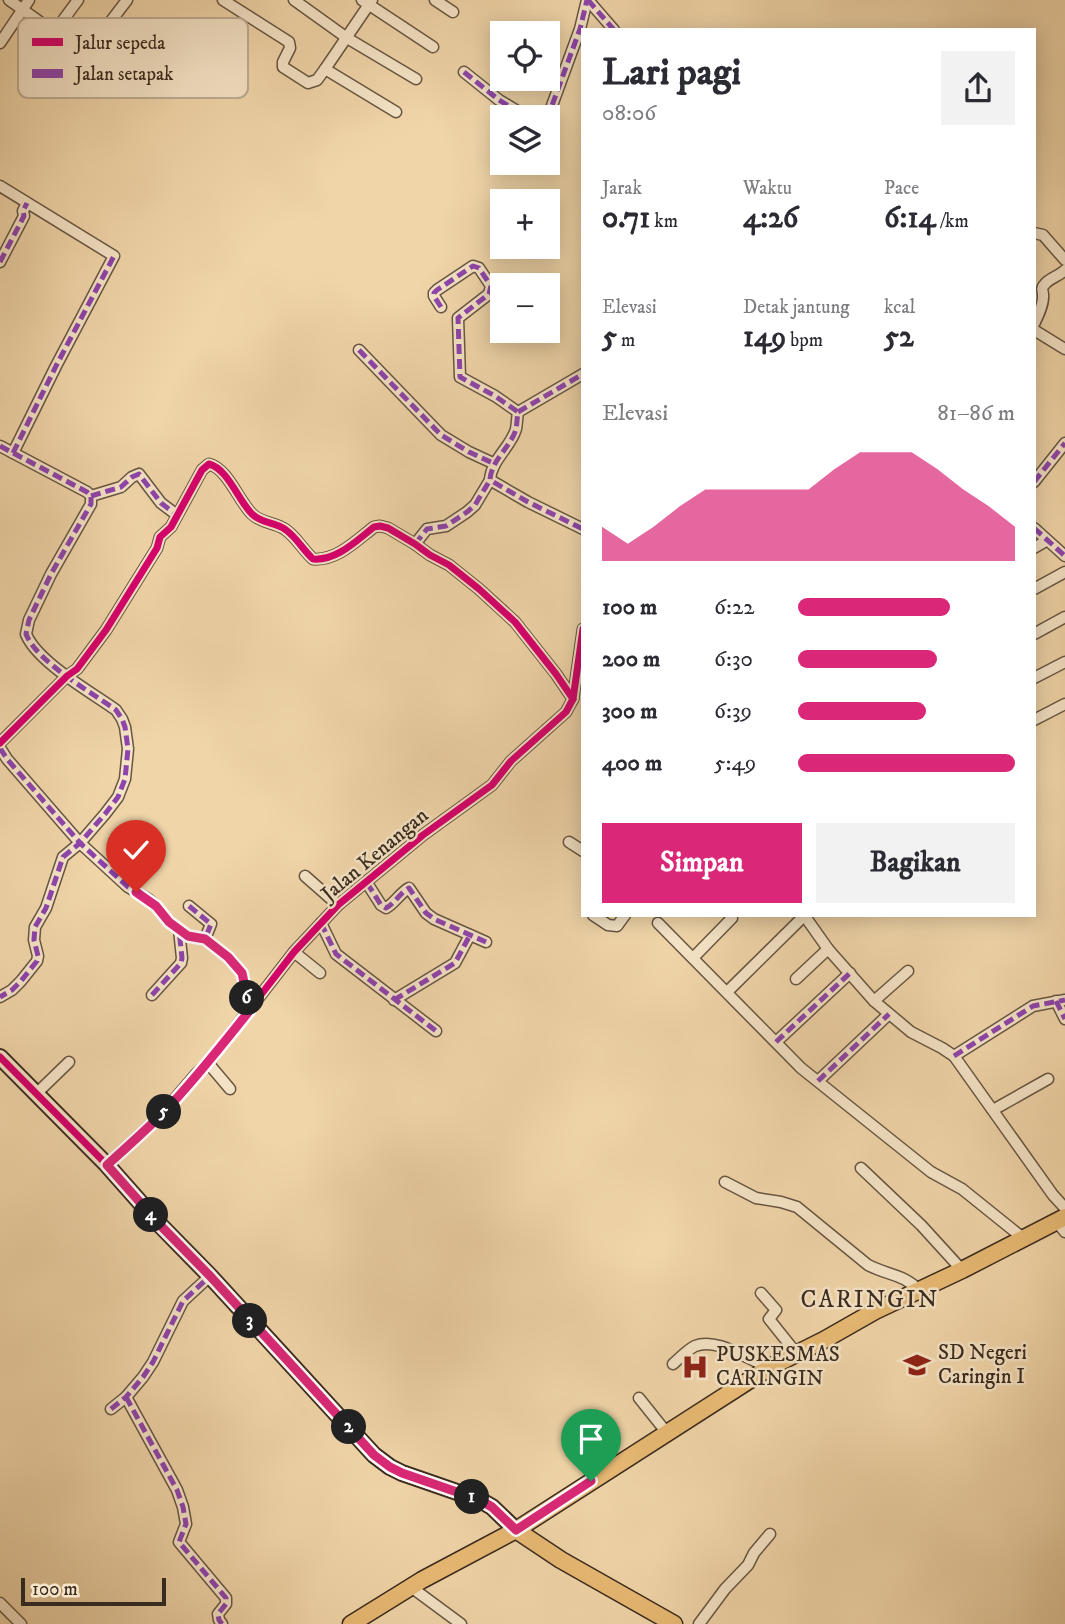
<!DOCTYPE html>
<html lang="id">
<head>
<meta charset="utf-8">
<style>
  body { margin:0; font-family:"IM FELL DW Pica",serif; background:#f2f2f3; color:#2b2b33; height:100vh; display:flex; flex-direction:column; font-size:26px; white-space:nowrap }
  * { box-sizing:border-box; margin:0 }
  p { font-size:23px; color:#7c7c81 }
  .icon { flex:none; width:38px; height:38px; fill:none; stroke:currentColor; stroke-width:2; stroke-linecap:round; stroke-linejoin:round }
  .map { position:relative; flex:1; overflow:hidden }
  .sheet { position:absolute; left:581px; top:28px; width:455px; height:889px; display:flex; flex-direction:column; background:#fff; border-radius:0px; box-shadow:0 4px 18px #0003 }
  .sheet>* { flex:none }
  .fabs { position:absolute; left:490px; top:21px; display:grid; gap:14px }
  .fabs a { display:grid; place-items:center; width:70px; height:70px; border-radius:0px; background:#fff; box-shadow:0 4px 18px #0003; font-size:35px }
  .scale { position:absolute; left:21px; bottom:18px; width:145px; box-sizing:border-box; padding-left:7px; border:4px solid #3a2b1f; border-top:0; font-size:19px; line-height:24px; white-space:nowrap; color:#3a2b1f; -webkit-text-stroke:5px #f5e4c7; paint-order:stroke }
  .pin { position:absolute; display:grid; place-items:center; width:60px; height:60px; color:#fff; margin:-72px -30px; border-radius:50% 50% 50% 0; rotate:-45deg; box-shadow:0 0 7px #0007 }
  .pin .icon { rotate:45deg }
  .km { position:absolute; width:35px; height:35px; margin:-18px; border-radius:50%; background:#222; color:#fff; font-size:19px; line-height:35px; text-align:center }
  .round { display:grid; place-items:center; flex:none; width:74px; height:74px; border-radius:0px; background:#f2f2f3 }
  .headline { display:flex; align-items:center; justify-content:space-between; height:119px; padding:0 21px }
  h1 { font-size:38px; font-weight:700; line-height:52px }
  .stats { display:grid; grid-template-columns:repeat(3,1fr); gap:10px; height:119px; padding:7px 21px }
  .stats div { display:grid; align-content:center }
  .stats b { font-size:30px; font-weight:700 }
  .stats small { font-size:19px; font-weight:400 }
  .stats p { font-size:19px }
  .chart { height:196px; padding:14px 21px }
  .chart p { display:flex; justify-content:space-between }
  .chart svg { width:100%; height:126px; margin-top:7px; fill:#db2777; opacity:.7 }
  .cta { display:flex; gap:14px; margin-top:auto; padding:14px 21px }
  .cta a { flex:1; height:80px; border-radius:0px; background:#db2777; color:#fff; font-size:28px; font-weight:700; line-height:80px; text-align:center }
  .cta a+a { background:#f2f2f3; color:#2b2b33 }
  ul { padding:0 21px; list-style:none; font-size:23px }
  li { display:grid; grid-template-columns:112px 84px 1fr; align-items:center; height:52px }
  li i { height:18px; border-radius:9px; background:#db2777 }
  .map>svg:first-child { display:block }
</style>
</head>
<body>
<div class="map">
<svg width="1065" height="1624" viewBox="0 0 1065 1624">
  <rect width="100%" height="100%" fill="#f0d5a9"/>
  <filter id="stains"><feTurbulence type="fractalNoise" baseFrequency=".00286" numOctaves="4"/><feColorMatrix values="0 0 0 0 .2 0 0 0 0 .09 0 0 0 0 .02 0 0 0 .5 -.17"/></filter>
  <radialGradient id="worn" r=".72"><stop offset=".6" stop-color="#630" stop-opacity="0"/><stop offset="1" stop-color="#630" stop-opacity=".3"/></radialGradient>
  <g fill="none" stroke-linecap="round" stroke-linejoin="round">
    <g stroke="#685642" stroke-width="13">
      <g id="street">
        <polyline points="9,0 74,46 84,50 92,46 127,0"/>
        <polyline points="223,0 289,42 290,48 283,62 283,67 308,83 317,80 325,69 372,0"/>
        <polyline points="294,0 347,38 416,79"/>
        <polyline points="362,0 433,47"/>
        <polyline points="435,0 453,12"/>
        <polyline points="588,0 614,30"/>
        <polyline points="55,31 78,0"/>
        <polyline points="0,43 29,0"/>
        <polyline points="325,69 396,112"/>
        <polyline points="464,72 499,100 527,117"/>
        <polyline points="544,117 550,111 580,29 587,0"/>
        <polyline points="0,186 114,256 56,366 13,453"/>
        <polyline points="1034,233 1043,235 1065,260"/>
        <polyline points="0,262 24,216 23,211 27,203"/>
        <path d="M441,307L434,296V293L437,290L473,266L479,268L491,286L489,294L458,318L460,377L495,396L518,412C517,418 517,424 516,429C511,447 491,460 490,480L528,502L583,529"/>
        <path d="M1034,324C1038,316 1044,304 1043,295C1043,289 1040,289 1045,284C1050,278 1059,276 1065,270"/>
        <polyline points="1034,330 1065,349"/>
        <polyline points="359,350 441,435 469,452 495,464"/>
        <polyline points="518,412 583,374"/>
        <path d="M0,446L87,492L91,496V504L51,574L29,620L26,634C37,662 91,692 116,710L122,719L125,727L128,749L125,779L118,797L105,814L80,843L63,857L46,908L35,927L34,940L38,956L37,961L21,981L12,990L0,997"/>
        <polyline points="1034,482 1065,443"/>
        <polyline points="91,496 121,487 132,477 139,474 161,503 177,515"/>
        <polyline points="1034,528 1065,556"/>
        <polyline points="415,544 427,529 446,526 467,512 475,505 490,480"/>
        <polyline points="1034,548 1046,541"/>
        <polyline points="1034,589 1065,572"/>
        <polyline points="1034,634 1065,617"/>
        <polyline points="1034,678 1065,662"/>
        <polyline points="1034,720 1065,704"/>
        <path d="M0,743L67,676L77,669L106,630L157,548L160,537L171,527L202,470L209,464C228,469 238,500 252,514C262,524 276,522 286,530C297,538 303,550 313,559C337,561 357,540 374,527L380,526L388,528L415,544L430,555L449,565L479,589L515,622L556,674L573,699"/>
        <polyline points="0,748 7,759 80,843 128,887 148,899 156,906 169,922 188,936 205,939 228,957 242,973 250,1010"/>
        <polyline points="569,842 583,851"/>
        <polyline points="305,876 338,905"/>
        <path d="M367,883L381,905L386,908C394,904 400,893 409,888L426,913L434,919L486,942"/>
        <polyline points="189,906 211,924 205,939"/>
        <polyline points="593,915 608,925 617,926 625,915"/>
        <polyline points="804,915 828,949 874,1001 911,1032 942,1048 954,1056 1053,1195 1065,1208"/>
        <polyline points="321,923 336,954 436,1031"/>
        <polyline points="658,923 801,1068 931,1172 962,1189 1023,1238"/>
        <polyline points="294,952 320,973"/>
        <polyline points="693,958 732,918"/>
        <polyline points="796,979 828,949"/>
        <polyline points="727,992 805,915"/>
        <polyline points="152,995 181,963 182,958 179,930"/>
        <polyline points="394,1000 455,963 470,935"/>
        <polyline points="874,1001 908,971"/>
        <polyline points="1056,1001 1065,1019"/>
        <polyline points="776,1042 850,973"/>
        <polyline points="954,1056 1033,1006 1065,1000"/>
        <polyline points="208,1063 230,1089"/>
        <polyline points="818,1081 889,1014"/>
        <polyline points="36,1094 69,1062"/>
        <polyline points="993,1110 1048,1079"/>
        <polyline points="107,1165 160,1116 197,1073 208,1063 294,952 338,905 423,835 492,785 511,761 566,712 573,699 583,629"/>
        <polyline points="861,1168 921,1225 962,1270"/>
        <path d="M725,1182L756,1198L781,1202L797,1207L868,1265C887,1275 904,1274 920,1291"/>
        <polyline points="1056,1221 1065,1232"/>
        <polyline points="761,1293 776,1310 769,1319 797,1354"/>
        <path d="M673,1364C680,1358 687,1350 695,1346C718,1337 749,1361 770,1367"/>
        <polyline points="126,1397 177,1490 183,1507 186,1524 179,1542 226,1598 226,1604 218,1614 219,1620 222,1624"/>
        <polyline points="639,1398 667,1433"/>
        <polyline points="111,1409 126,1397 143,1377 153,1362 183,1301 210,1276"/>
        <polyline points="411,1587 461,1624"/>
        <polyline points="0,1603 21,1624"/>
        <polyline points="699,1624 725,1589 748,1565 754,1553 770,1534"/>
      </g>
    </g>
    <g stroke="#3a2b1f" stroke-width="18">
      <polyline id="secondary" points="0,1057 107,1165 161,1226 210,1276 374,1455 390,1467 402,1473 480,1500 492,1507 516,1530"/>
    </g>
    <g stroke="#3a2b1f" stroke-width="19">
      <g id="primary">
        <polyline points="516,1530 561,1560 674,1624"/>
        <polyline points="351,1624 422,1580 516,1530 770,1367 824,1340 875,1311 962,1270 1065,1217"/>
      </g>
    </g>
    <use href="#street" stroke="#f5e4c7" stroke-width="10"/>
    <use href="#secondary" stroke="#f5e4c7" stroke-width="14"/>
    <use href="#primary" stroke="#e8ba74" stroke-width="16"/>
    <g stroke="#8e44ad" stroke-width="5" stroke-dasharray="10 5" stroke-linecap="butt">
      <polyline points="588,0 614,30"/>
      <polyline points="464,72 499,100 527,117"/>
      <polyline points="544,117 550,111 580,29 587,0"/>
      <polyline points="0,262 24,216 23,211 27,203"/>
      <path d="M441,307L434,296V293L437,290L473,266L479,268L491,286L489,294L458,318L460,377L495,396L518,412C517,418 517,424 516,429C511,447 491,460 490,480L528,502L583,529"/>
      <polyline points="359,350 441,435 469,452 495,464"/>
      <polyline points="518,412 583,374"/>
      <path d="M0,446L87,492L91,496V504L51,574L29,620L26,634C37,662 91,692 116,710L122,719L125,727L128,749L125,779L118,797L105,814L80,843L63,857L46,908L35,927L34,940L38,956L37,961L21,981L12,990L0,997"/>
      <polyline points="13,453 56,366 114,256"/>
      <polyline points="1034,482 1065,443"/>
      <polyline points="91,496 121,487 132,477 139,474 161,503 177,515"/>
      <polyline points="1034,528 1065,556"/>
      <polyline points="415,544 427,529 446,526 467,512 475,505 490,480"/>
      <polyline points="0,748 7,759 80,843 128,887 148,899 156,906 169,922 188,936 205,939 228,957 242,973 250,1010"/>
      <path d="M367,883L381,905L386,908C394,904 400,893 409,888L426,913L434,919L486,942"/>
      <polyline points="189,906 211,924 205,939"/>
      <polyline points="321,923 336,954 436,1031"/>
      <polyline points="152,995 181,963 182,958 179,930"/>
      <polyline points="394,1000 455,963 470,935"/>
      <polyline points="1056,1001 1065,1019"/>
      <polyline points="776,1042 850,973"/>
      <polyline points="954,1056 1033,1006 1065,1000"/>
      <polyline points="818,1081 889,1014"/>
      <polyline points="126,1397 177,1490 183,1507 186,1524 179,1542 226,1598 226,1604 218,1614 219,1620 222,1624"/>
      <polyline points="111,1409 126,1397 143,1377 153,1362 183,1301 210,1276"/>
    </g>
    <g stroke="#f5e4c7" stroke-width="11">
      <g id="cycleway">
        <path d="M0,743L67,676L77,669L106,630L157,548L160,537L171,527L202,470L209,464C228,469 238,500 252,514C262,524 276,522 286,530C297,538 303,550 313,559C337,561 357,540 374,527L380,526L388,528L415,544L430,555L449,565L479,589L515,622L556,674L573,699"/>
        <polyline points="0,1057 107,1165 161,1226 210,1276 374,1455 390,1467 402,1473 480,1500 492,1507 516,1530"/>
        <polyline points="107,1165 160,1116 197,1073 208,1063 294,952 338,905 423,835 492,785 511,761 566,712 573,699 583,629"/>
      </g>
    </g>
    <use href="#cycleway" stroke="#d6006c" stroke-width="7"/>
  </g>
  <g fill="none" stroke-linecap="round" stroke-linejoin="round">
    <g stroke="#fff" stroke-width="14">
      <path id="route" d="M136,892L156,906L169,922L188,936L205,939L228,957L242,973L250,1010C222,1045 194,1081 163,1113C145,1131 126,1148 107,1165L161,1226L210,1276L374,1455L390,1467L402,1473L480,1500L492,1507L516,1530L591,1481"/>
    </g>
    <use href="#route" stroke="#db2777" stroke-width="9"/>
  </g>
  <defs>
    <g id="school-bare" transform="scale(2.1)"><path d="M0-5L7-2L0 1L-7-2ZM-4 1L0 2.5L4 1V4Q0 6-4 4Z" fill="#8f2418" stroke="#f5e4c7" stroke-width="2.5" paint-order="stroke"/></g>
    <g id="hospital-bare" transform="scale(2.1)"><path d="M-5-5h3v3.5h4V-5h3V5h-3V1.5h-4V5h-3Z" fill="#8f2418" stroke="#f5e4c7" stroke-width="2.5" paint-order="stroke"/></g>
  </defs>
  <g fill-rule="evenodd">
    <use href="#school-bare" x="917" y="1365"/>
    <use href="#hospital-bare" x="695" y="1367"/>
  </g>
  <g text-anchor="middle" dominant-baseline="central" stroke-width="5" stroke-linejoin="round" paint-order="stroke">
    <g font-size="21" fill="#3a2b1f" stroke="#f5e4c7">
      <text transform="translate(375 855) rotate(-40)">Jalan Kenangan</text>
    </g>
    <g font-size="21" fill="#3a2b1f" stroke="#f5e4c7" text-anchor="start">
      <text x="938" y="1353">SD Negeri<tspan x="938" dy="24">Caringin I</tspan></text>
      <text x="716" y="1355">PUSKESMAS<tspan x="716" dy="24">CARINGIN</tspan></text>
    </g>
    <g font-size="24" letter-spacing="2" fill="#3a2b1f" stroke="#f5e4c7">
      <text x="870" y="1300">CARINGIN</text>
    </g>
  </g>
  <rect x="18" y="18" width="230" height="80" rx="10" fill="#f5e4c7" stroke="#bdac95" stroke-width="2"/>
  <rect x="32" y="38" width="31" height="8" fill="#d6006c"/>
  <rect x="32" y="69" width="31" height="9" fill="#8e44ad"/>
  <g font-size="19" fill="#3a2b1f">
    <text x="75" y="49">Jalur sepeda</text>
    <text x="75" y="80">Jalan setapak</text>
  </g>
  <rect width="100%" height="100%" filter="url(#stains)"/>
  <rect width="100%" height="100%" fill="url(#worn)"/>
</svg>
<div class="fabs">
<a><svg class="icon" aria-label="locate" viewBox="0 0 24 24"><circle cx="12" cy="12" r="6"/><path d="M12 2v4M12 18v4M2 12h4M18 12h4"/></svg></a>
<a><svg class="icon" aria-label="layers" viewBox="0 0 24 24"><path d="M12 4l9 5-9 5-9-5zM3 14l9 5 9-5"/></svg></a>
<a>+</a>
<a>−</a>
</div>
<div class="scale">100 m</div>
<div class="pin" style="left:591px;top:1481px;background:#1e9e55"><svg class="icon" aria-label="arrive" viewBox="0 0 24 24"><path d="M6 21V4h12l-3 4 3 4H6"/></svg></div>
<div class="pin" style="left:136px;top:892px;background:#d93025"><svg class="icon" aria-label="check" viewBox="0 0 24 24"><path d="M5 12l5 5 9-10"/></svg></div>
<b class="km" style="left:472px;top:1497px">1</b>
<b class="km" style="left:349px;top:1427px">2</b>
<b class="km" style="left:250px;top:1321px">3</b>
<b class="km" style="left:151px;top:1215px">4</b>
<b class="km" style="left:164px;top:1112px">5</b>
<b class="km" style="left:247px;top:998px">6</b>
<section class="sheet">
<div class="headline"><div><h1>Lari pagi</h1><p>08:06</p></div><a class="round"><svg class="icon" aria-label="share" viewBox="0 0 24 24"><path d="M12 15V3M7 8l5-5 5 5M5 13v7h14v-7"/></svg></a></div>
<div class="stats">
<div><p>Jarak</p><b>0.71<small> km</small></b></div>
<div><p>Waktu</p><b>4:26</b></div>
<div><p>Pace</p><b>6:14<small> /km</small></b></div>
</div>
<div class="stats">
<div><p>Elevasi</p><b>5<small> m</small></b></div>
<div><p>Detak jantung</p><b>149<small> bpm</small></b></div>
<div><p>kcal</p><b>52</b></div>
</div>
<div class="chart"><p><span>Elevasi</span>81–86 m</p>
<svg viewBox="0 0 160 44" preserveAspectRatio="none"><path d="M0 44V32L10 38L20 32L30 25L40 19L50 19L60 19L70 19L80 19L90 12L100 6L110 6L120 6L130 12L140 19L150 25L160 32V44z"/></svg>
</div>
<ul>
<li><b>100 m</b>6:22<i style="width:70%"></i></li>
<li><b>200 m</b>6:30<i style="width:64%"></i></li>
<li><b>300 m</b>6:39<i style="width:59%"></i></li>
<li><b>400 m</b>5:49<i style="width:100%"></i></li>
</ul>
<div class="cta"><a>Simpan</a><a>Bagikan</a></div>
</section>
</div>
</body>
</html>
